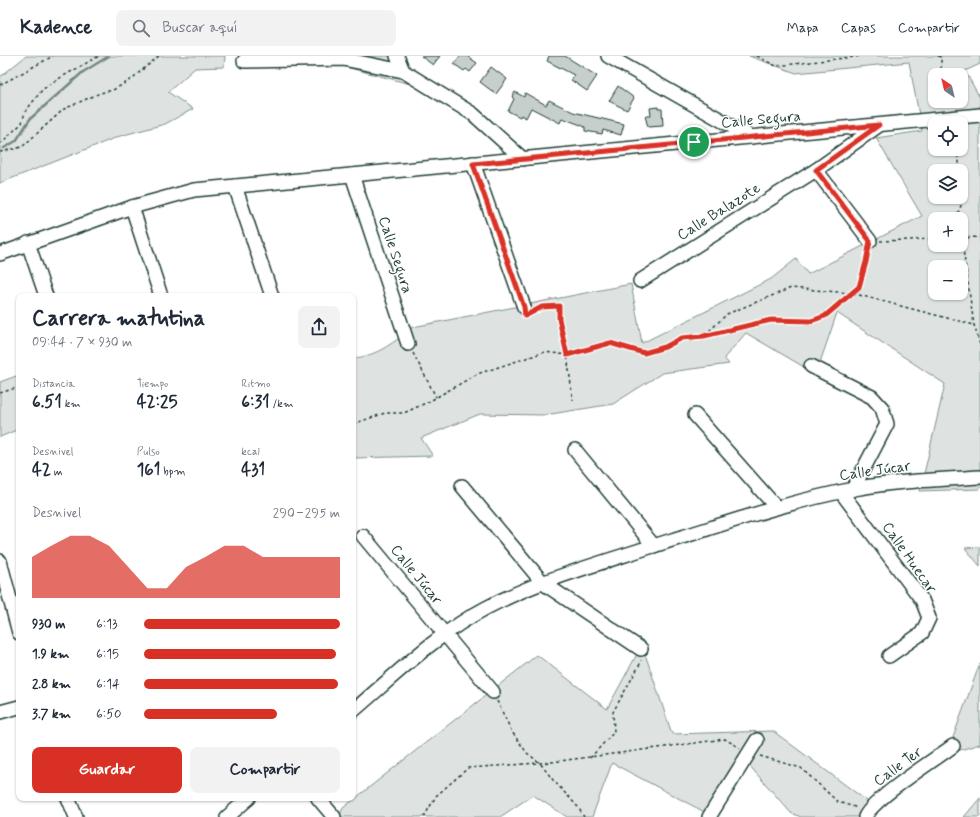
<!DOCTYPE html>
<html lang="es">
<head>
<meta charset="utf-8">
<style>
  body { margin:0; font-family:Mynerve,sans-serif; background:#f2f2f3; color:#1f2937; height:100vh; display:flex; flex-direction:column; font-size:15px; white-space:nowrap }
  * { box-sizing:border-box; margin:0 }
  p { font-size:13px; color:#747a83 }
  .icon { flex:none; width:22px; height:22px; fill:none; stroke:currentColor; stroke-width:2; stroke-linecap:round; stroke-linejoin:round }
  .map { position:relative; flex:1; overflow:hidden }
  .side { position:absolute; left:16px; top:237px; width:340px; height:508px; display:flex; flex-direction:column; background:#fff; border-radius:8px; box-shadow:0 1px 3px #0004 }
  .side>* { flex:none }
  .needle { width:26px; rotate:325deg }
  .tools { position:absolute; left:928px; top:12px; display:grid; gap:8px }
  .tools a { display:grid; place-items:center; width:40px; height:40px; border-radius:8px; background:#fff; box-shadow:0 1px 3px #0004; font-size:20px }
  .pin { position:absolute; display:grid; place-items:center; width:34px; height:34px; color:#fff; margin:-17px; border:2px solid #fff; border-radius:50%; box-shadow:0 1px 4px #0007 }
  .round { display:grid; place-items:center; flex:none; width:42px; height:42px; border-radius:8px; background:#f2f2f3 }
  .overview { display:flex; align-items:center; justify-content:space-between; height:68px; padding:0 16px }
  h1 { font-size:22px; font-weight:700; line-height:30px }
  .stats { display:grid; grid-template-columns:repeat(3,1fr); gap:6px; height:68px; padding:4px 16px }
  .stats div { display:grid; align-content:center }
  .stats b { font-size:17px; font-weight:700 }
  .stats small { font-size:11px; font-weight:400 }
  .stats p { font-size:11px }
  .chart { height:112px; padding:8px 16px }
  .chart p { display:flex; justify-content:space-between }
  .chart svg { width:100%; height:72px; margin-top:4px; fill:#d93025; opacity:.7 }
  .cta { display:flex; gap:8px; margin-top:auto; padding:8px 16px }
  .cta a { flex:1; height:46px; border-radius:8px; background:#d93025; color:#fff; font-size:16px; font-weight:700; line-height:46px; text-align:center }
  .cta a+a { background:#f2f2f3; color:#1f2937 }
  ul { padding:0 16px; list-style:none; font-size:13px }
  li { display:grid; grid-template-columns:64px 48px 1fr; align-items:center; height:30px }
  li i { height:10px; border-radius:5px; background:#d93025 }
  header { display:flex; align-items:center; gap:24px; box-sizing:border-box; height:56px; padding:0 20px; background:#fff; border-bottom:1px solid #e0e1e3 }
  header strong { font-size:19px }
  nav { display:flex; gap:22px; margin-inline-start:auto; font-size:14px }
  .search { width:280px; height:36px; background:#f2f2f3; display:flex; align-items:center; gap:10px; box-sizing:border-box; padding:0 14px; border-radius:8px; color:#747a83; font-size:15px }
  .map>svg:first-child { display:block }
</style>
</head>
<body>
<header>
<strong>Kadence</strong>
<div class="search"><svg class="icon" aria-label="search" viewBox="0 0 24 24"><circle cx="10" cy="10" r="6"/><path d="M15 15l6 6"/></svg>Buscar aquí</div>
<nav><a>Mapa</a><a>Capas</a><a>Compartir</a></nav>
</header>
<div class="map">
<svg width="980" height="761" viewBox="0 0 980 761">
  <rect width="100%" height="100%" fill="#fff"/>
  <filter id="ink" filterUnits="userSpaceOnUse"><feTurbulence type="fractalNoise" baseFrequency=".025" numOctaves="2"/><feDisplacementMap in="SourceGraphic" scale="8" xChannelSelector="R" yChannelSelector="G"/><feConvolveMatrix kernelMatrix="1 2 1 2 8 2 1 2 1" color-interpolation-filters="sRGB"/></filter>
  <g filter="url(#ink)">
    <g fill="#dee3e2" stroke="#7e908b" fill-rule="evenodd">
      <polygon points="26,0 225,0 224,11 195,12 168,36 193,53 165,68 120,80 0,127 0,21"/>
      <polygon points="345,0 403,0 414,29 346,11"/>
      <path d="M749,0H980V8L965,15L980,42V433L920,435L945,328L837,257L816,318L746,277L724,302L729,308L662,317L613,348L545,359L480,358L421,382L433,400L353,402V302C376,301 396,285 413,271L631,228L642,287L771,223L796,203L808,218L922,160L876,82L922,75L909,6L796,17ZM935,19H961V45H935ZM935,67H961V93H935ZM935,115H961V141H935ZM935,163H961V189H935ZM935,211H961V237H935Z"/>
      <polygon points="19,319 19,373 0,381 0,326"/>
      <polygon points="980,491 980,510 965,492"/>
      <polygon points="642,589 672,678 773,675 879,754 875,761 801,761 791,757 748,708 712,760 612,707 592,761 567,761 533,739 500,761 339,761 343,752 537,599 607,653"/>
      <polygon points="980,607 980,688 947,698"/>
      <polygon points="980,742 980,761 964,761"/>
    </g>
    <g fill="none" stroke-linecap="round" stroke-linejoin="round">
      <polyline stroke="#758883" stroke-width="2.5" points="4,92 16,85 30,63 83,16 109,0"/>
    </g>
    <g fill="#c7cfcc" stroke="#1f3d34">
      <polygon points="421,0 440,0 433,9"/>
      <polygon points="460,0 467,0 477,7 470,16 466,13 464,15 454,8"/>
      <polygon points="549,0 565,0 597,20 587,35 571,24 574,19 547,5"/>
      <polygon points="491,11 507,23 496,38 480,26"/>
      <polygon points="618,30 634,42 627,54 609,45"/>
      <polygon points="515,36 524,41 525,37 546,49 549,44 573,56 624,68 621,79 603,74 602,78 585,75 585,71 581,69 562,62 560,67 531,52 526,62 521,59 520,61 508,55 514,43 512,41"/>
      <polygon points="658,51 658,53 662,53 663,70 648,71 645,60 651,60 650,52"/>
    </g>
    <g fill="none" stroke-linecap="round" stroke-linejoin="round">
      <g stroke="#1f3d34" stroke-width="16">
        <g id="minor">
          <polyline points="397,0 403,15"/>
          <polyline points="608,0 751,81"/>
          <polyline points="244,5 343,3 403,15 473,58 523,103"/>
          <polyline points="473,107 524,251"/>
          <polyline points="816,114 870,185"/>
          <polyline points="352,119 408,288"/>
          <polyline points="235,130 272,240"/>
          <polyline points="132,151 161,240"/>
          <polyline points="28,187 46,240"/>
          <polyline points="0,198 132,151 194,134 980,59"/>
          <polyline points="640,225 816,114 878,70"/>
          <polyline points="811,310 872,341 882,352 887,368 853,433"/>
          <polyline points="695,359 776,451"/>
          <polyline points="575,394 654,490"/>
          <polyline points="462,430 543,527 641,593"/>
          <polyline points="841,436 922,544 929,562 922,577 889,600"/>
          <polyline points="363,480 493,636"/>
          <polyline points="0,505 19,577"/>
          <path d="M353,655C394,620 438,577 486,552C539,524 598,508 656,489C722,469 786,446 854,433C895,425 938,424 980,421"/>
          <polyline points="0,656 19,651"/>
          <polyline points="68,742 76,761"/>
          <polyline points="318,742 334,761"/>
          <polyline points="227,761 249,742"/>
          <polyline points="709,761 757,684"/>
          <path d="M865,761C874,742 934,704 953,690"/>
        </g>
      </g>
      <g stroke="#1f3d34" stroke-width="1.5" stroke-dasharray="3 3" stroke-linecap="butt">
        <polyline points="757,0 776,10 862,0"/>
        <polyline points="938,0 941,1 941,19"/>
        <polyline points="0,29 53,0"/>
        <polyline points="947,45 948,51"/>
        <polyline points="0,88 22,67 25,56 42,34 51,27 99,0"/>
        <polyline points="956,93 961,115"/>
        <polyline points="0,96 22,91 64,53 100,37 113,34 129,25 159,0"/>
        <polyline points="958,163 957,159 966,138 961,116"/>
        <polyline points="961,179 974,269 980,289"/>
        <polyline points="961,182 980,181"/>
        <polyline points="880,185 935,183"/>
        <polyline points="534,255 542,251 559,250 559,263 567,299 573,344"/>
        <polyline points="705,279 727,258 791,232 851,237 974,269"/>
        <polyline points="413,297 436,341"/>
        <polyline points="0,337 19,331"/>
        <polyline points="353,368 385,357 404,357 430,345 477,318 545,296 567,299 610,287 644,297 665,291 682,283 704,280 771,264 811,265 825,260 859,231 868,195"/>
        <polyline points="497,645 512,676 527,697 540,707 553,724 578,751 584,761"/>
        <polyline points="760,700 801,712 838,746 858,752"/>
        <polyline points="590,702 614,676 613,656 640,608 641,604"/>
        <polyline points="424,761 436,740 468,712 552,706 725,683 740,692"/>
      </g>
      <use href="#minor" stroke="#fff" stroke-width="13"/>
    </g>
  </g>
  <g fill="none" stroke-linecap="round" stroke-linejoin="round" filter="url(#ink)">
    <g stroke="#fff" stroke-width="8">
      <polygon id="route" points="879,69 816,114 870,185 866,206 859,231 825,260 811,265 771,264 704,280 682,282 665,291 644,297 610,287 567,299 559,263 559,250 542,251 525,260 524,251 473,108"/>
    </g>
    <use href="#route" stroke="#d93025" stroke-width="5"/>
  </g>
  <g text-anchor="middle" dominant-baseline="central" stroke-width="3" stroke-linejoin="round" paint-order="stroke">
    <g font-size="15" fill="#1f3d34" stroke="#fff">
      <text transform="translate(761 64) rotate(-5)">Calle Segura</text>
      <text transform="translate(719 156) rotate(-32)">Calle Balazote</text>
      <text transform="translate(395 199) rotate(72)">Calle Segura</text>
      <text transform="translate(875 415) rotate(-8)">Calle Júcar</text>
      <text transform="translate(909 502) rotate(55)">Calle Huecar</text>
      <text transform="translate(416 519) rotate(51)">Calle Júcar</text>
      <text transform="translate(898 711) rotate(-36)">Calle Ter</text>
    </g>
  </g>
</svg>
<div class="tools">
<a><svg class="needle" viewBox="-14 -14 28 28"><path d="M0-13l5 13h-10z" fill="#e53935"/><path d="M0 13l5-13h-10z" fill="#747a83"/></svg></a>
<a><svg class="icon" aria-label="locate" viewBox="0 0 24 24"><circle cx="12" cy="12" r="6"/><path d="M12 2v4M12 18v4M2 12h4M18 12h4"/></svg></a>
<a><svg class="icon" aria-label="layers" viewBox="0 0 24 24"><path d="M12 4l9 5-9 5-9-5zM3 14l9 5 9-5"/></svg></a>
<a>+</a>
<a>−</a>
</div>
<div class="pin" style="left:694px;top:86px;background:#1e9e55"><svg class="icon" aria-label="arrive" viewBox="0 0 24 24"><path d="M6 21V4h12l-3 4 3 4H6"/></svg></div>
<section class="side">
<div class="overview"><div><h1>Carrera matutina</h1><p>09:44 · 7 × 930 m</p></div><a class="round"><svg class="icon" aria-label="share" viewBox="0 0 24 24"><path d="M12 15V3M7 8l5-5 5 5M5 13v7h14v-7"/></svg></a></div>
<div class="stats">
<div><p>Distancia</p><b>6.51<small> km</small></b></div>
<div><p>Tiempo</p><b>42:25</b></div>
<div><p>Ritmo</p><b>6:31<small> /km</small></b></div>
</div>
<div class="stats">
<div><p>Desnivel</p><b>42<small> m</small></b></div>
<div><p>Pulso</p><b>161<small> bpm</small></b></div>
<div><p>kcal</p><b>431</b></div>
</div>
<div class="chart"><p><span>Desnivel</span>290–295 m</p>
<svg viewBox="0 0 160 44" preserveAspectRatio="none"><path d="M0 44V19L10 12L20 6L30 6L40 12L50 25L60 38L70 38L80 25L90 19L100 12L110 12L120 19L130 19L140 19L150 19L160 19V44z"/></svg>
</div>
<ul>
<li><b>930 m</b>6:13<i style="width:100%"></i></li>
<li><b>1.9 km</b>6:15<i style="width:98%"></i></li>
<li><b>2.8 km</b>6:14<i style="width:99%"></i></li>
<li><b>3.7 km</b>6:50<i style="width:68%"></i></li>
</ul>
<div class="cta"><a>Guardar</a><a>Compartir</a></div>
</section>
</div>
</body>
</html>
